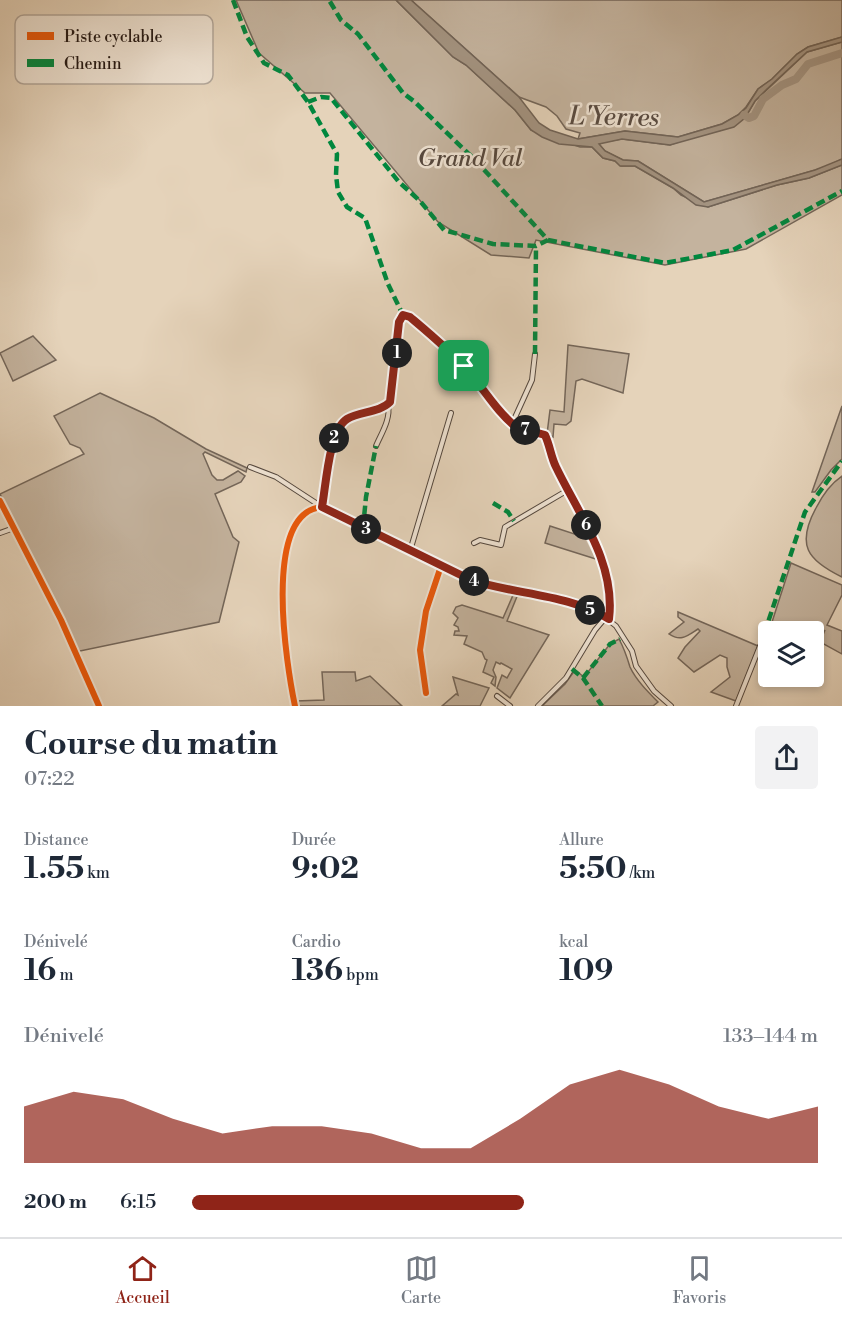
<!DOCTYPE html>
<html lang="fr">
<head>
<meta charset="utf-8">
<style>
  body { margin:0; font-family:"Libre Bodoni",serif; background:#f2f2f3; color:#1f2937; height:100vh; display:flex; flex-direction:column; font-size:22px; white-space:nowrap }
  * { box-sizing:border-box; margin:0 }
  p { font-size:20px; color:#747a83 }
  .icon { flex:none; width:33px; height:33px; fill:none; stroke:currentColor; stroke-width:2; stroke-linecap:round; stroke-linejoin:round }
  .map { position:relative; height:706px; overflow:hidden }
  .side { display:flex; flex-direction:column; background:#fff; flex:1 }
  .side>* { flex:none }
  .controls { position:absolute; left:758px; top:621px; display:grid; gap:12px }
  .controls a { display:grid; place-items:center; width:66px; height:66px; border-radius:6px; background:#fff; box-shadow:0 3px 9px #0003; font-size:30px }
  .pin { position:absolute; display:grid; place-items:center; width:51px; height:51px; color:#fff; margin:-26px; border-radius:12px; box-shadow:0 3px 9px #0006 }
  .km { position:absolute; width:30px; height:30px; margin:-15px; border-radius:50%; background:#222; color:#fff; font-size:16px; line-height:30px; text-align:center }
  .round { display:grid; place-items:center; flex:none; width:63px; height:63px; border-radius:6px; background:#f2f2f3 }
  .head { display:flex; align-items:center; justify-content:space-between; height:102px; padding:0 24px }
  h1 { font-size:33px; font-weight:700; line-height:45px }
  .metrics { display:grid; grid-template-columns:repeat(3,1fr); gap:9px; height:102px; padding:6px 24px }
  .metrics div { display:grid; align-content:center }
  .metrics b { font-size:30px; font-weight:700 }
  .metrics small { font-size:16px; font-weight:400 }
  .metrics p { font-size:16px }
  .chart { height:168px; padding:12px 24px }
  .chart p { display:flex; justify-content:space-between }
  .chart svg { width:100%; height:108px; margin-top:6px; fill:#8f2418; opacity:.7 }
  ul { padding:0 24px; list-style:none; font-size:20px }
  li { display:grid; grid-template-columns:96px 72px 1fr; align-items:center; height:45px }
  li i { height:15px; border-radius:8px; background:#8f2418 }
  .dock { display:flex; justify-content:space-around; align-items:center; height:84px; border-top:2px solid #e0e1e3; background:#fff; font-size:16px; color:#747a83 }
  .dock a { display:grid; justify-items:center; gap:3px }
  .dock .on { color:#8f2418 }
  .map>svg:first-child { display:block }
</style>
</head>
<body>
<div class="map">
<svg width="842" height="706" viewBox="0 0 842 706">
  <rect width="100%" height="100%" fill="#e5d3ba"/>
  <filter id="stains"><feTurbulence type="fractalNoise" baseFrequency=".00333" numOctaves="4"/><feColorMatrix values="0 0 0 0 .2 0 0 0 0 .09 0 0 0 0 .02 0 0 0 .5 -.17"/></filter>
  <radialGradient id="worn" r=".72"><stop offset=".6" stop-color="#630" stop-opacity="0"/><stop offset="1" stop-color="#630" stop-opacity=".3"/></radialGradient>
  <g fill="#c4b39e" stroke="#746659" stroke-width="1.5">
    <polygon points="236,0 396,0 453,57 466,65 515,110 531,130 580,147 592,147 603,158 615,161 621,166 635,166 673,188 681,195 708,207 777,185 809,178 842,165 842,195 746,249 665,265 536,240 529,258 491,255 438,222 330,93 305,93 259,53"/>
    <polygon points="411,0 842,0 842,37 808,47 797,54 772,79 758,89 746,107 738,115 722,124 678,137 625,131 578,139 580,133 566,129 557,116 546,107 519,97"/>
    <polygon points="842,42 842,159 826,167 704,202 638,161 623,160 605,151 598,143 622,139 670,145 745,118 755,101 807,52"/>
    <polygon points="33,336 56,360 13,381 0,353"/>
    <polygon points="568,345 629,354 623,393 582,379 576,381 571,421 566,425 554,424 553,437 547,434 550,410 564,412"/>
    <polygon points="100,393 154,418 206,449 247,468 246,472 205,452 203,454 212,475 217,480 223,480 238,471 245,476 241,482 215,494 233,537 239,542 219,622 80,651 78,650 0,494 84,454 80,448 70,444 54,416"/>
    <polygon points="842,406 842,459 831,470 815,492 812,492"/>
    <path d="M842,476V577C807,560 796,545 816,508C822,496 830,484 842,476Z"/>
    <polygon points="550,526 590,539 599,560 545,543"/>
    <polygon points="791,563 842,585 842,595 827,625 842,631 842,654 820,642 825,630 818,643 815,644 813,643 813,632 791,631 772,622"/>
    <polygon points="514,593 518,594 507,621 549,635 510,698 497,688 502,675 507,678 512,669 501,663 500,664 496,662 493,670 496,677 495,686 491,683 494,677 483,672 487,660 485,659 482,652 464,644 467,636 454,635 455,631 459,631 458,627 454,625 458,618 453,613 456,607 462,605 503,618"/>
    <path d="M678,612L758,646L736,701L711,692L730,677L727,667V658L720,655L694,672L678,658L685,647L700,631L698,629C687,636 681,642 669,634L684,622L678,617Z"/>
    <path d="M619,639C624,648 627,657 630,667C636,680 648,692 658,702L653,706H542L565,684L575,670L584,677L610,644Z"/>
    <polygon points="322,672 355,672 356,681 370,676 402,706 298,706 296,701 324,700"/>
    <polygon points="453,677 489,688 480,706 442,706 456,694 458,695"/>
  </g>
  <polygon fill="#a49482" stroke="#716356" stroke-width="1.5" points="396,0 411,0 519,97 539,123 550,130 578,139 625,131 678,137 722,124 738,115 746,108 758,89 772,79 797,54 808,47 842,37 842,42 807,52 767,89 755,101 745,118 734,127 670,145 622,139 599,144 605,151 623,160 638,161 704,202 815,170 842,159 842,165 809,178 777,185 708,207 696,205 673,188 635,166 620,166 615,161 603,158 592,147 559,144 542,137 531,130 515,110 466,65 453,57"/>
  <g fill="none" stroke-linecap="round" stroke-linejoin="round">
    <polyline stroke="#a49482" stroke-width="8" points="744,115 749,118 754,116 763,99 782,85 796,79 808,64 842,53"/>
    <g stroke="#55483e" stroke-width="6">
      <g id="street">
        <polyline points="512,424 532,380 535,354"/>
        <path d="M376,446C381,434 391,419 388,405"/>
        <polyline points="250,467 276,477 322,507 471,581 503,590 558,599 601,614 616,626 632,651 636,666 654,691 671,706"/>
        <polyline points="0,501 61,620 99,706"/>
        <path d="M322,507C326,486 329,430 347,419C360,411 379,413 390,402L399,322L403,315H407L469,371L492,403L512,424L516,427L545,435L555,465L601,559L610,583V619"/>
        <polyline points="0,533 14,528"/>
        <polyline points="474,543 480,540 501,545 505,527 568,490"/>
        <polyline points="410,551 451,413"/>
        <polyline points="426,693 420,650 426,611 441,566"/>
        <polyline points="497,696 510,706"/>
        <path d="M295,706C287,669 261,512 321,507"/>
        <polyline points="538,706 566,678 595,630 606,617"/>
        <polyline points="736,706 760,646 768,651"/>
      </g>
    </g>
    <use href="#street" stroke="#eee2d2" stroke-width="4"/>
    <g stroke="#00873e" stroke-width="4.5" stroke-dasharray="9 4.5" stroke-linecap="butt">
      <polyline points="233,0 247,37 264,63 288,75 308,102 337,154 336,175 338,192 347,207 365,218 388,284 403,315"/>
      <polyline points="308,102 321,97 331,98 399,182 420,201 444,230 493,244 536,246 548,240 477,162 415,102 403,93 358,34 341,20 329,0"/>
      <polyline points="548,240 665,263 733,250 842,191"/>
      <polyline points="535,354 536,246"/>
      <polyline points="493,503 508,512 514,521"/>
      <polyline points="363,528 366,497 376,446"/>
      <polyline points="760,646 805,512 842,461"/>
      <polyline points="572,669 583,678 602,706"/>
      <polyline points="583,678 610,644 620,639"/>
    </g>
    <g stroke="#eee2d2" stroke-width="10">
      <g id="cycleway">
        <polyline points="0,501 61,620 99,706"/>
        <polyline points="426,693 420,650 426,611 441,566"/>
        <path d="M295,706C287,668 261,512 322,507C326,486 329,430 347,419C360,411 379,413 390,402L399,322L403,315L410,317L469,371L492,403L512,424L516,427L545,435L555,465L601,559L610,583V619"/>
      </g>
    </g>
    <use href="#cycleway" stroke="#e8590c" stroke-width="6"/>
  </g>
  <g fill="none" stroke-linecap="round" stroke-linejoin="round">
    <g stroke="#fff" stroke-width="12">
      <path id="route" d="M403,315L410,317C429,333 452,352 468,371C485,390 496,411 516,427L545,435C550,446 551,457 556,467C579,515 616,563 609,619C568,594 517,595 471,580L322,507C326,485 329,430 347,419C360,411 379,413 390,402L399,322Z"/>
    </g>
    <use href="#route" stroke="#8f2418" stroke-width="8"/>
  </g>
  <g text-anchor="middle" dominant-baseline="central" stroke-width="5" stroke-linejoin="round" paint-order="stroke">
    <g font-size="24" font-style="italic" fill="#55473d" stroke="#eee2d2">
      <text x="470" y="159">Grand Val</text>
    </g>
    <g font-size="26" font-style="italic" fill="#584a40" stroke="#eee2d2">
      <text transform="translate(614 117) rotate(1)">L'Yerres</text>
    </g>
  </g>
  <rect x="15" y="15" width="198" height="69" rx="9" fill="#eee2d2" stroke="#b2a699" stroke-width="1.5"/>
  <rect x="27" y="32" width="27" height="8" fill="#e8590c"/>
  <rect x="27" y="59" width="27" height="8" fill="#00873e"/>
  <g font-size="16" fill="#251914">
    <text x="64" y="42">Piste cyclable</text>
    <text x="64" y="69">Chemin</text>
  </g>
  <rect width="100%" height="100%" filter="url(#stains)"/>
  <rect width="100%" height="100%" fill="url(#worn)"/>
</svg>
<div class="controls">
<a><svg class="icon" aria-label="layers" viewBox="0 0 24 24"><path d="M12 4l9 5-9 5-9-5zM3 14l9 5 9-5"/></svg></a>
</div>
<div class="pin" style="left:464px;top:366px;background:#1e9e55"><svg class="icon" aria-label="arrive" viewBox="0 0 24 24"><path d="M6 21V4h12l-3 4 3 4H6"/></svg></div>
<b class="km" style="left:397px;top:353px">1</b>
<b class="km" style="left:334px;top:438px">2</b>
<b class="km" style="left:366px;top:529px">3</b>
<b class="km" style="left:474px;top:581px">4</b>
<b class="km" style="left:590px;top:610px">5</b>
<b class="km" style="left:586px;top:525px">6</b>
<b class="km" style="left:525px;top:430px">7</b>
</div>
<section class="side">
<div class="head"><div><h1>Course du matin</h1><p>07:22</p></div><a class="round"><svg class="icon" aria-label="share" viewBox="0 0 24 24"><path d="M12 15V3M7 8l5-5 5 5M5 13v7h14v-7"/></svg></a></div>
<div class="metrics">
<div><p>Distance</p><b>1.55<small> km</small></b></div>
<div><p>Durée</p><b>9:02</b></div>
<div><p>Allure</p><b>5:50<small> /km</small></b></div>
</div>
<div class="metrics">
<div><p>Dénivelé</p><b>16<small> m</small></b></div>
<div><p>Cardio</p><b>136<small> bpm</small></b></div>
<div><p>kcal</p><b>109</b></div>
</div>
<div class="chart"><p><span>Dénivelé</span>133–144 m</p>
<svg viewBox="0 0 160 44" preserveAspectRatio="none"><path d="M0 44V21L10 15L20 18L30 26L40 32L50 29L60 29L70 32L80 38L90 38L100 26L110 12L120 6L130 12L140 21L150 26L160 21V44z"/></svg>
</div>
<ul>
<li><b>200 m</b>6:15<i style="width:53%"></i></li>
</ul>
</section>
<nav class="dock">
<a class="on"><svg class="icon" aria-label="home" viewBox="0 0 24 24"><path d="M3 11l9-7 9 7M6 9v11h12V9"/></svg>Accueil</a>
<a><svg class="icon" aria-label="map" viewBox="0 0 24 24"><path d="M3 6l6-2 6 2 6-2v14l-6 2-6-2-6 2zM9 4v14M15 6v14"/></svg>Carte</a>
<a><svg class="icon" aria-label="saved" viewBox="0 0 24 24"><path d="M7 4h10v16l-5-4-5 4z"/></svg>Favoris</a>
</nav>
</body>
</html>
